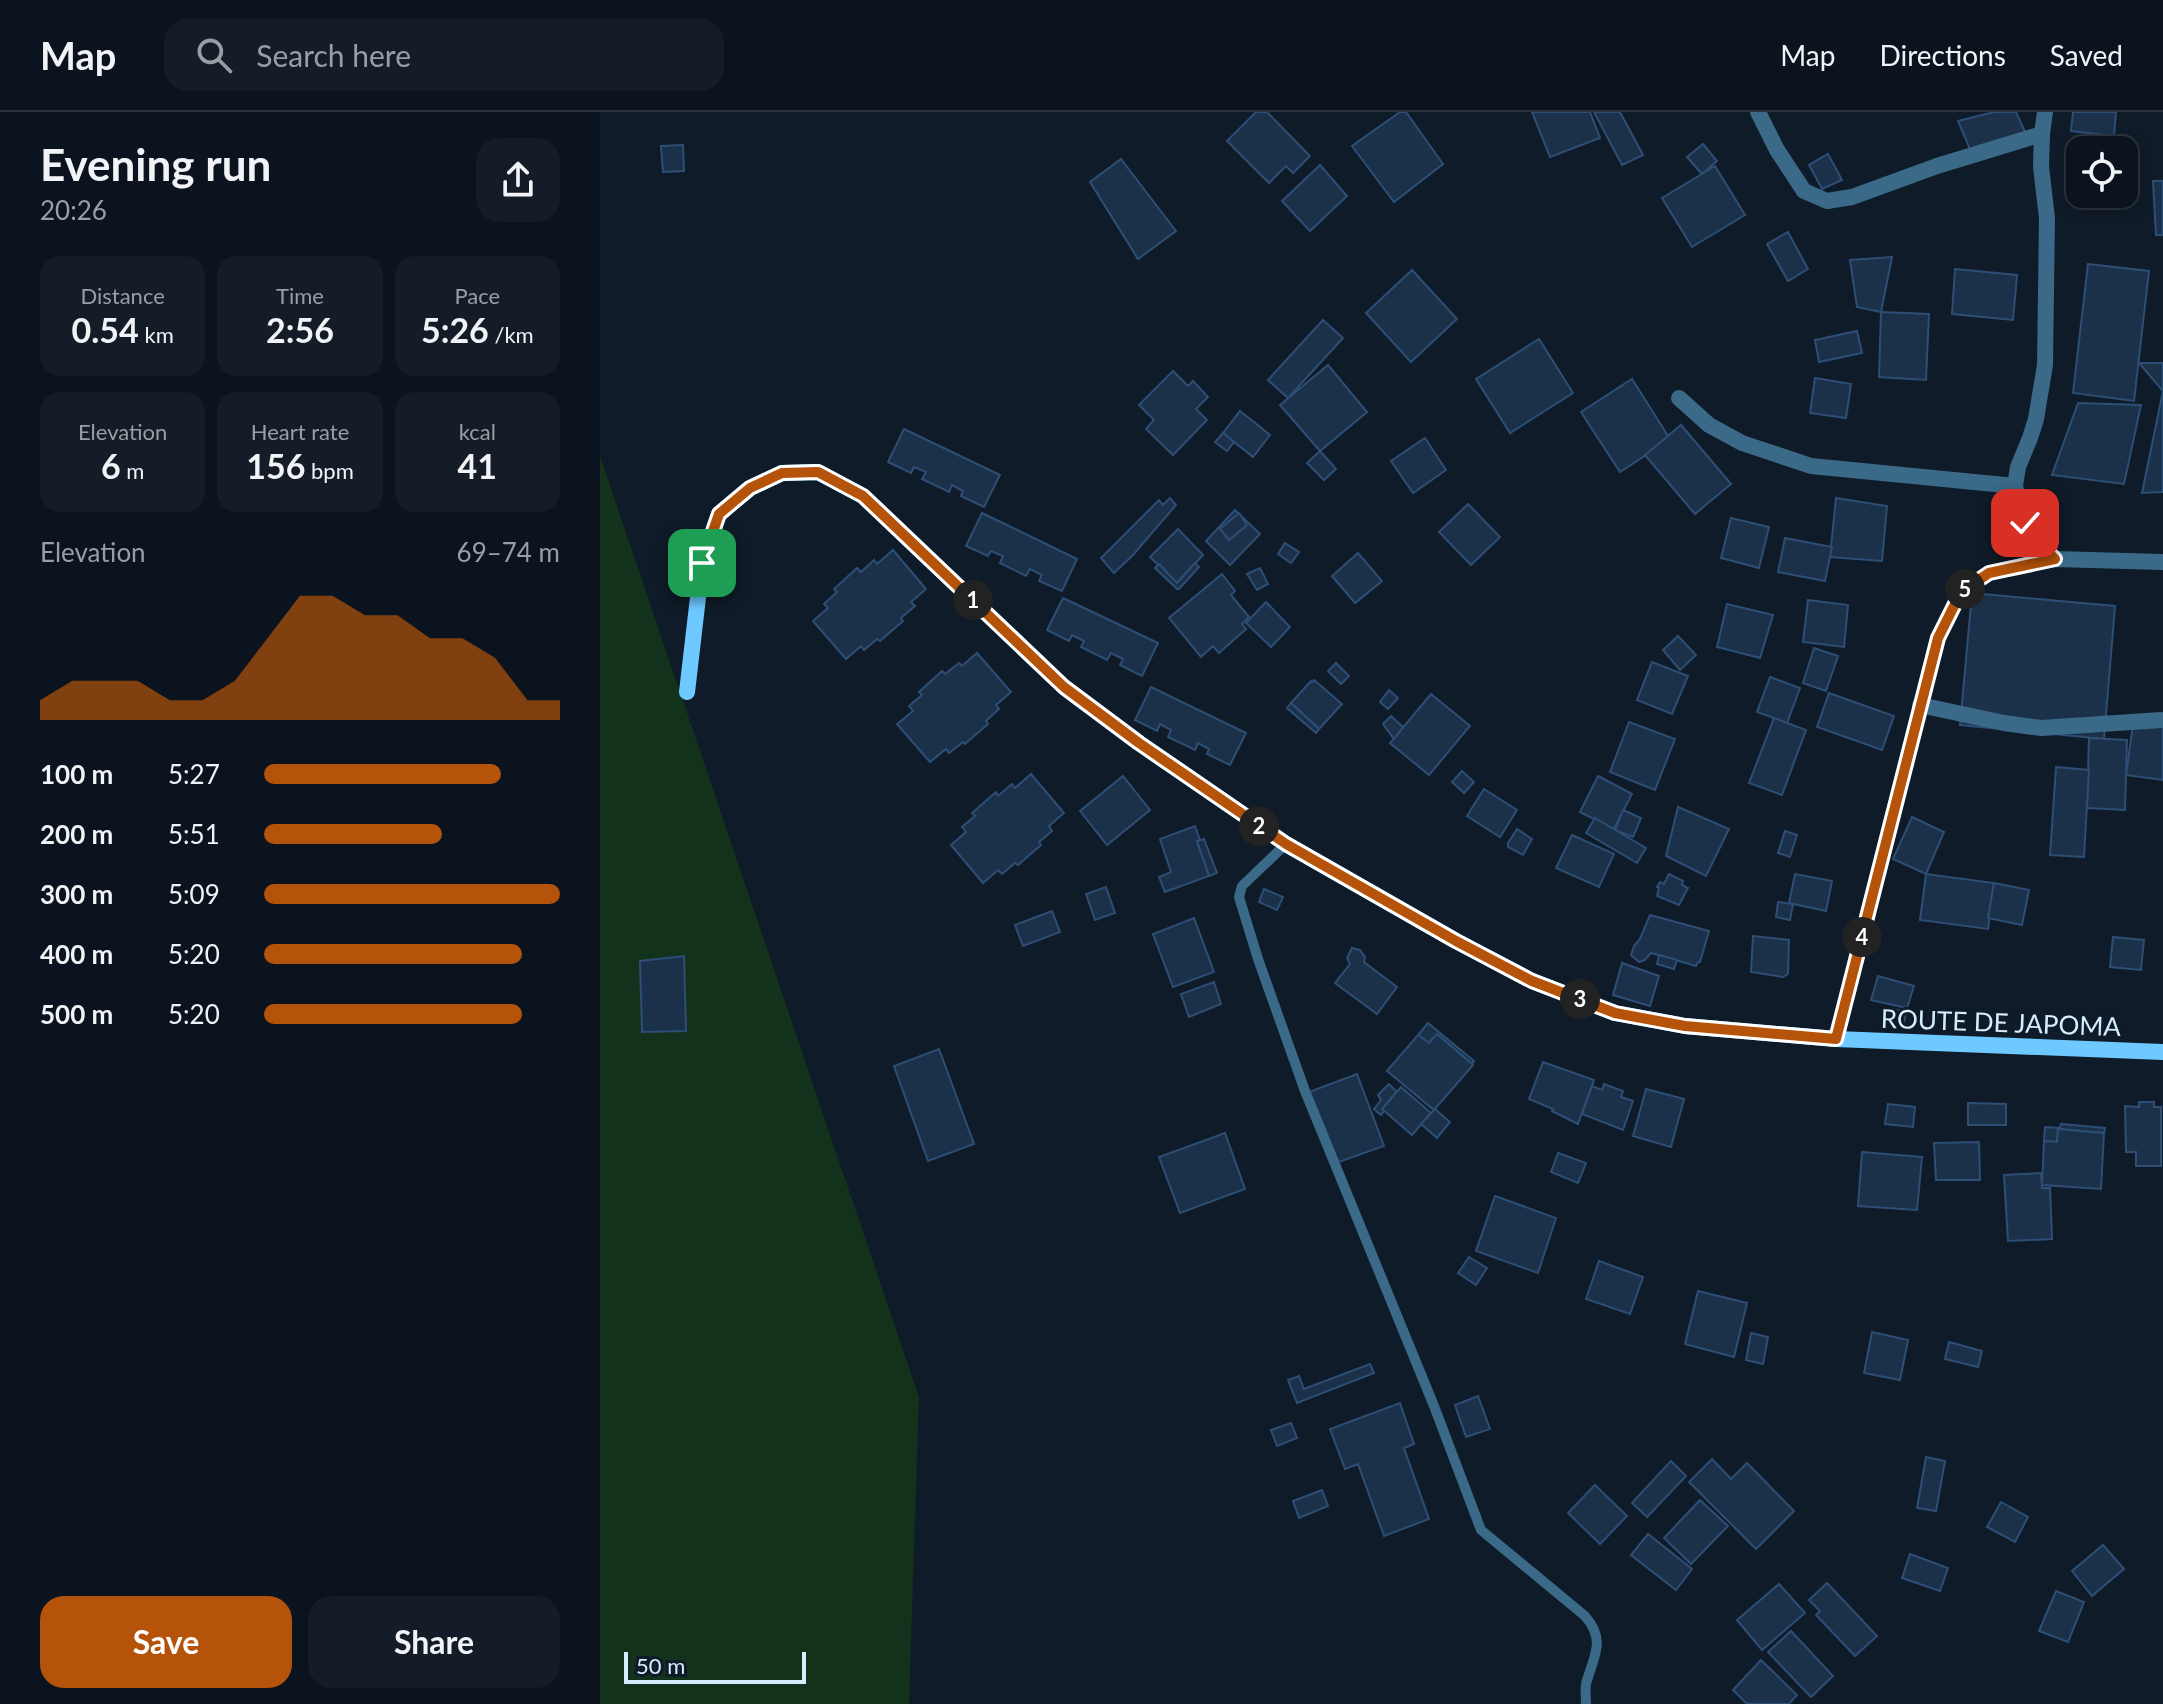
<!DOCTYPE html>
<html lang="en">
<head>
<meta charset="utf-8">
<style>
  body { margin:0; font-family:Lato,sans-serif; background:#141d27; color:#f1f3f6; height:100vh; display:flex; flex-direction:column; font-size:30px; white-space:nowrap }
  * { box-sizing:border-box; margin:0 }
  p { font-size:26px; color:#9a9ea4 }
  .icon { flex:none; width:44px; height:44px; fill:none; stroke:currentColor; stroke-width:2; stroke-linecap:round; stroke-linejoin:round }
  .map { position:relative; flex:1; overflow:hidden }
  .panel { display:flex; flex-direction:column; background:#0b141e; width:600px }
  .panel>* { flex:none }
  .fabs { position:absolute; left:1466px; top:24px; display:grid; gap:16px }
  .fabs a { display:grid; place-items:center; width:72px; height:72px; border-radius:16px; background:#0b141e; box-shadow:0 4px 12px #0003,0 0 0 2px #2b333c; font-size:40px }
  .scale { position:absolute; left:24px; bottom:20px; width:182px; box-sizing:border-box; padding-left:8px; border:4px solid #d6ecff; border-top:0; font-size:22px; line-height:28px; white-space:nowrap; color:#d6ecff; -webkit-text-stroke:6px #0f1b28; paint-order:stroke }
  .pin { position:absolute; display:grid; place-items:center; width:68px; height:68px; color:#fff; margin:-34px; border-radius:16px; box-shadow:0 4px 12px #0006 }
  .km { position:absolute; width:40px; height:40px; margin:-20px; border-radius:50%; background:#222; color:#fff; font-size:22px; line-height:40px; text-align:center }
  .round { display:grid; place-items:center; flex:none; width:84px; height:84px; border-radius:24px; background:#141d27 }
  .overview { display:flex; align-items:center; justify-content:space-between; height:136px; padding:0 40px }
  h1 { font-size:44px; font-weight:700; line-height:60px }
  .figures { display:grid; grid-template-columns:repeat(3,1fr); gap:12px; height:136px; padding:8px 40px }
  .figures div { display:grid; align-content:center; border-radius:20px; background:#141d27; text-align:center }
  .figures b { font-size:34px; font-weight:700 }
  .figures small { font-size:22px; font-weight:400 }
  .figures p { font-size:22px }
  .chart { height:224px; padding:16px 40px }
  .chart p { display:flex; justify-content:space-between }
  .chart svg { width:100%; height:144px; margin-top:8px; fill:#b45309; opacity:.7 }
  .button { display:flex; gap:16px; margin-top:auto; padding:16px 40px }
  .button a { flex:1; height:92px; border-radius:24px; background:#b45309; color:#fff; font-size:32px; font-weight:700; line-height:92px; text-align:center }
  .button a+a { background:#141d27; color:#f1f3f6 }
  ul { padding:0 40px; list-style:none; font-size:26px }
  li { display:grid; grid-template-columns:128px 96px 1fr; align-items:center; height:60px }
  li i { height:20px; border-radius:10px; background:#b45309 }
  header { display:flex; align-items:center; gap:48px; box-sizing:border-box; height:112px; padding:0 40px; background:#0b141e; border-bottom:2px solid #2b333c }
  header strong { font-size:38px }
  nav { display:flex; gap:44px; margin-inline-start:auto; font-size:28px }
  .search { width:560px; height:72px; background:#141d27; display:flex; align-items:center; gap:20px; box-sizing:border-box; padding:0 28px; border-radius:24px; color:#9a9ea4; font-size:30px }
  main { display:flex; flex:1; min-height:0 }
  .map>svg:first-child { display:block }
</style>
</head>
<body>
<header>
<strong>Map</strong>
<div class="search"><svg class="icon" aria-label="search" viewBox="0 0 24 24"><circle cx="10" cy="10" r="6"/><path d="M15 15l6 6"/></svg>Search here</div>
<nav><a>Map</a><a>Directions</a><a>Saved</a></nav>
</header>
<main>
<section class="panel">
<div class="overview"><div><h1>Evening run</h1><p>20:26</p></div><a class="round"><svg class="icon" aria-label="share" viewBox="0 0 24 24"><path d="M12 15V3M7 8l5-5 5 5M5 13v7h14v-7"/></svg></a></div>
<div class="figures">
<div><p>Distance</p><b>0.54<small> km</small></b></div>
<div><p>Time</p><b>2:56</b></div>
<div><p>Pace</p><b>5:26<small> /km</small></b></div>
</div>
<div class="figures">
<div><p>Elevation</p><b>6<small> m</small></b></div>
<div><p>Heart rate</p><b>156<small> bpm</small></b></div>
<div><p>kcal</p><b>41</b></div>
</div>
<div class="chart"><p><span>Elevation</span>69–74 m</p>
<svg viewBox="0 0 160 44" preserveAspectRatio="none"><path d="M0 44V38L10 32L20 32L30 32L40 38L50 38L60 32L70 19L80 6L90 6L100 12L110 12L120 19L130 19L140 25L150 38L160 38V44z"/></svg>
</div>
<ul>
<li><b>100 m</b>5:27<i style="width:80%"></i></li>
<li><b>200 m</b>5:51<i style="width:60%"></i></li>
<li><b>300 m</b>5:09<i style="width:100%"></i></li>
<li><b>400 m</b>5:20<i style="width:87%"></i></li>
<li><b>500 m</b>5:20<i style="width:87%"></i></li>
</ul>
<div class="button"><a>Save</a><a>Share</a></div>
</section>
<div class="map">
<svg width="1563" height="1592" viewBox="0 0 1563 1592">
  <rect width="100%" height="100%" fill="#0f1b28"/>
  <polygon fill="#12321c" points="0,344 319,1285 309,1592 0,1592"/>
  <g fill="#1b3049" stroke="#2d4e75" stroke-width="2">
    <polygon points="656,0 667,0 710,44 693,61 686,54 669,71 627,29"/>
    <polygon points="800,0 806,0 843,52 794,90 752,34"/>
    <polygon points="932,0 990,0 1000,26 950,45"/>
    <polygon points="994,0 1020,0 1043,43 1022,53"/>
    <polygon points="1394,0 1416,0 1425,20 1372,42 1358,9"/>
    <polygon points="1473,0 1516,0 1514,24 1471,19"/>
    <polygon points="1103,32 1117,49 1102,62 1087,45"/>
    <polygon points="83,33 84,59 63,60 61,34"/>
    <polygon points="1228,42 1242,68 1222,77 1209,53"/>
    <polygon points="521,47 576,119 538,147 490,70"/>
    <polygon points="720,53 747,84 710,119 682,89"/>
    <polygon points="1115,54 1145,103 1092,135 1062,86"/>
    <polygon points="1553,69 1563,69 1563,123 1556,123"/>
    <polygon points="1188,120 1208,157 1188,169 1167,132"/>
    <polygon points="1292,145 1281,200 1257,195 1250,148"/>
    <polygon points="1488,152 1549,159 1534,289 1473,281"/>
    <polygon points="1355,157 1417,163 1413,208 1352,202"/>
    <polygon points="812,158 857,207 811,250 766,201"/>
    <polygon points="1281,200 1329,202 1326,268 1279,265"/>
    <polygon points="723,208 743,226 688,286 668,268"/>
    <polygon points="1257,219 1262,241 1219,250 1215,228"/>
    <polygon points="939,227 973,281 910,321 876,267"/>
    <polygon points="1539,251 1563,251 1563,380 1542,381 1563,279"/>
    <polygon points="728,253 767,300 720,339 680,293"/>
    <polygon points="573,259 588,274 593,269 608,285 596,297 607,308 573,343 546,317 554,308 539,293"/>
    <polygon points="1215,266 1251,272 1246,306 1210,301"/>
    <polygon points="1032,267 1070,327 1020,360 981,300"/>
    <polygon points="1478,291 1541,293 1524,372 1452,363"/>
    <polygon points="640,299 670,323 653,345 623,321"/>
    <polygon points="1081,313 1131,372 1095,402 1045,343"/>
    <polygon points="304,317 400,363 384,395 361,384 363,379 352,373 349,380 322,367 326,360 314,355 311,361 288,350"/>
    <polygon points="623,321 634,330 627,339 615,330"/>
    <polygon points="825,326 846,358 813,381 791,349"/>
    <polygon points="720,339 736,357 724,368 707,351"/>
    <polygon points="570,386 576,393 533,443 514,461 501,446 559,388 563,393"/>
    <polygon points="1236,386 1287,394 1282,449 1230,445"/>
    <polygon points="868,392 900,425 871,453 839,420"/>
    <polygon points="635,398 660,422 630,453 606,429"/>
    <polygon points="382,401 477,447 462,479 439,469 442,463 430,457 426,464 400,451 403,444 391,439 388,444 366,434"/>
    <polygon points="639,401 647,413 629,428 620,417"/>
    <polygon points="1131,406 1169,415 1159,456 1121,446"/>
    <polygon points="578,417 603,443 577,471 550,445"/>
    <polygon points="1185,426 1232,435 1225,469 1178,460"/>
    <polygon points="685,431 699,440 691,451 678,442"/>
    <polygon points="293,438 326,477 311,490 315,494 301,506 303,509 280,529 277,527 264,538 261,534 246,547 213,509 228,496 224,492 237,480 234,477 257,456 261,460 274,448 277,452"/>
    <polygon points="758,441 782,469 755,491 732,464"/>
    <polygon points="595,451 599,455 579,477 577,477 555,456 559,452 577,471"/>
    <polygon points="660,456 668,472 657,478 647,462"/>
    <polygon points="622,462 635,479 631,483 649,505 642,512 646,517 619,541 613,534 601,545 569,506"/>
    <polygon points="1372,481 1515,494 1504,627 1360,613"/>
    <polygon points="463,486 558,531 542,564 520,553 523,547 511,541 507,548 481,535 484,529 472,523 469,529 447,518"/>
    <polygon points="1208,488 1248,493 1244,535 1203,530"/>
    <polygon points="666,490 690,515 671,535 646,511"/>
    <polygon points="1127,492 1173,503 1160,546 1117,535"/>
    <polygon points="1078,524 1096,543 1080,558 1063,538"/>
    <polygon points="1214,536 1238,544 1226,579 1203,571"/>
    <polygon points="377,541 411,580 396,593 399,597 386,609 388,612 365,632 363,630 349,641 346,637 330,650 297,612 313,599 309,594 322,583 319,580 342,559 345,562 359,551 362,554"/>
    <polygon points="1052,550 1088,564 1072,602 1037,588"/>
    <polygon points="736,551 749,564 741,572 728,559"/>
    <polygon points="1170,565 1200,576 1187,611 1157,600"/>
    <polygon points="714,568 742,592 719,617 691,591 711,569 712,570"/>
    <polygon points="551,575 646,621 630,653 607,642 609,637 598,631 595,638 568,625 571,618 560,612 557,619 535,608"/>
    <polygon points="789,578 798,586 788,597 780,590"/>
    <polygon points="1229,581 1294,604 1282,638 1217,615"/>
    <polygon points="831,582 870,614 829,663 790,631"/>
    <polygon points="691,591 719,617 716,621 687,596"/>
    <polygon points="791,604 803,615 794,627 783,612"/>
    <polygon points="1534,605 1563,609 1563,668 1526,663"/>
    <polygon points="1174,606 1206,618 1182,683 1149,671"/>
    <polygon points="1029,610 1075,627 1055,678 1010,660"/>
    <polygon points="1489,626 1527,628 1525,698 1487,696"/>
    <polygon points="1456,655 1489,658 1484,745 1450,743"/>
    <polygon points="862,659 874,670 864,681 852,670"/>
    <polygon points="431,662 464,701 449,714 452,719 439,730 441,733 418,753 415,751 402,762 398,758 383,771 351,733 366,720 362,715 375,704 372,701 396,680 398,684 412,672 415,676"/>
    <polygon points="523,664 550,698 507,733 480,699"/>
    <polygon points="998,664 1032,682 1014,717 980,700"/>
    <polygon points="884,677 917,698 900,725 867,704"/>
    <polygon points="1078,695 1129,717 1106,764 1066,744"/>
    <polygon points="1023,698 1041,706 1033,725 1015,718"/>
    <polygon points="1312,705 1344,720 1326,762 1293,747"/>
    <polygon points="995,706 1046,736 1037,751 986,721"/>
    <polygon points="595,714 600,728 597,729 609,764 565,780 559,765 571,760 560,727"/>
    <polygon points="917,717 932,727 923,743 908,735 908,731"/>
    <polygon points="1185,719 1197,723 1190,745 1178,741"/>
    <polygon points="972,723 1014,742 999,775 956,756"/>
    <polygon points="604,727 617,761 609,764 597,729"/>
    <polygon points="1069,762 1083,769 1082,773 1088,776 1079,793 1057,784 1059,776 1057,775 1060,770 1064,772"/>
    <polygon points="1195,762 1232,769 1226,799 1189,791"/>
    <polygon points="1326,762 1394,771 1388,817 1320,808"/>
    <polygon points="1394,771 1429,778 1422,813 1388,806"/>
    <polygon points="506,775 515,801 495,808 486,782"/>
    <polygon points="664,777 683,785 677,798 659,790"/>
    <polygon points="1178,790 1193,792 1190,808 1176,805"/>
    <polygon points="452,799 460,820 423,834 415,813"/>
    <polygon points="1050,803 1109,819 1100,850 1098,850 1096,854 1051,841 1045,848 1039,850 1031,843 1034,834 1040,827"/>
    <polygon points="594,806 614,860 573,875 553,822"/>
    <polygon points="1153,824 1189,828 1188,862 1183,865 1151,860"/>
    <polygon points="1513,825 1544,828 1541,858 1510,855"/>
    <polygon points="752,836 760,838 765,845 764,850 797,875 777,902 735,871 750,852 747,846"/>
    <polygon points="1059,843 1077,848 1074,857 1057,852"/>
    <polygon points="84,844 86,919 42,920 40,849"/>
    <polygon points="1022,851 1059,864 1050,894 1013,883"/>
    <polygon points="1278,864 1314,874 1307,896 1271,888"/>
    <polygon points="614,870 621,892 589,905 581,882"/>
    <polygon points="1289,896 1306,900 1303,916 1286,913"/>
    <polygon points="828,911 874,949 872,952 837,922 829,931 818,923"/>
    <polygon points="837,922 873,953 834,998 787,959 818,923 829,931"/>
    <polygon points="339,937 374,1032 328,1049 294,954"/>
    <polygon points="943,950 994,968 978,1012 952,999 953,997 929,987"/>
    <polygon points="757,962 784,1034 736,1051 709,980"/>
    <polygon points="789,972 797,980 782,997 784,999 781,1003 774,997 781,988 778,983"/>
    <polygon points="1004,972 1023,979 1021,985 1033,989 1023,1018 982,1002 992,974 1002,978"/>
    <polygon points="801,975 831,1001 812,1023 782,997"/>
    <polygon points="1046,977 1084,987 1071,1035 1033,1024"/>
    <polygon points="1539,990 1554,990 1554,995 1561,995 1561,1054 1536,1054 1536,1040 1526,1040 1525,994 1539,995"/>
    <polygon points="1368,991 1406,992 1406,1013 1368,1013"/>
    <polygon points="1288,992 1315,995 1313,1015 1285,1012"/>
    <polygon points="835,997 850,1010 837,1026 821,1012"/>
    <polygon points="1461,1012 1505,1016 1504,1021 1458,1017 1457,1030 1444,1029 1445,1015 1460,1016"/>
    <polygon points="1458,1017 1504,1021 1501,1077 1442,1073 1444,1029 1457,1030"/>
    <polygon points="625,1021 645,1077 580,1101 559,1045"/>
    <polygon points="1379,1030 1380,1068 1336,1068 1334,1031"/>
    <polygon points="1262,1040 1322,1045 1317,1098 1258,1094"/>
    <polygon points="958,1041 986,1051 978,1071 951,1060"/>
    <polygon points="1441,1061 1442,1076 1450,1076 1452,1127 1408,1129 1404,1063"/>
    <polygon points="895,1084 956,1106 938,1161 876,1139"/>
    <polygon points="869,1145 887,1156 876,1173 858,1161"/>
    <polygon points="999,1149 1043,1165 1030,1202 986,1187"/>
    <polygon points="1098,1179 1147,1191 1134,1245 1085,1232"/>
    <polygon points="1272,1220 1308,1228 1300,1268 1264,1261"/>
    <polygon points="1151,1221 1168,1225 1163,1252 1146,1248"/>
    <polygon points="1349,1230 1382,1239 1378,1255 1345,1247"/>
    <polygon points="770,1252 774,1261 697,1291 688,1268 699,1264 704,1277"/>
    <polygon points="878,1284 890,1317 866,1325 855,1293"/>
    <polygon points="800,1291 814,1332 804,1336 829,1407 784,1424 758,1352 745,1357 730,1317"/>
    <polygon points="691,1311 697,1326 677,1334 671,1318"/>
    <polygon points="1326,1345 1345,1349 1336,1399 1317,1396"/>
    <polygon points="1112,1347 1131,1367 1147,1351 1194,1399 1156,1437 1089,1370"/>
    <polygon points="1071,1349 1086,1364 1047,1405 1032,1391"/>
    <polygon points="995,1373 1027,1404 1000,1432 968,1401"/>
    <polygon points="722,1378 728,1394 699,1406 693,1389"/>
    <polygon points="1100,1388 1128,1414 1091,1452 1064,1426"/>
    <polygon points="1401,1390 1428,1405 1415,1430 1387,1415"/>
    <polygon points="1048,1422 1092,1457 1076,1478 1031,1443"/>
    <polygon points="1503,1433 1524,1457 1492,1484 1472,1459"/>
    <polygon points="1310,1442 1348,1456 1340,1479 1302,1466"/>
    <polygon points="1227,1471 1277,1524 1255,1544 1216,1503 1220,1499 1209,1488"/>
    <polygon points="1179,1472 1205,1501 1162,1538 1137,1508"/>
    <polygon points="1456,1479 1484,1490 1468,1530 1439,1519"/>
    <polygon points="1191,1519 1233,1564 1211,1585 1168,1540"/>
    <polygon points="1161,1548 1197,1583 1189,1592 1147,1592 1133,1578"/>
  </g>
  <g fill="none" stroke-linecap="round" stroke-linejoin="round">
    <path stroke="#3a6a87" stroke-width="10" d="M686,732L642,774L639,785L658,847L705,979L834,1294L881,1418L985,1504C1007,1529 993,1545 986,1572C985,1578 986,1586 986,1592"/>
    <g stroke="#3a6a87" stroke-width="16">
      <polyline points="1158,0 1177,38 1204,79 1227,89 1252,85 1337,54 1442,22"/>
      <polyline points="1445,0 1442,22 1441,55 1447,106 1445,253 1436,307 1430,326 1418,355 1415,374 1425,411 1433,425 1455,447"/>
      <polyline points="1079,286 1109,313 1142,331 1211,354 1415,374"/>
      <polyline points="1320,593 1404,611 1441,616 1561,608"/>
      <polyline points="1236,927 1338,526 1361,480 1389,461 1455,447 1563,450"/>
    </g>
    <polyline stroke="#6dc9ff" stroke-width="16" points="87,580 102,451 119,402 150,376 182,361 218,360 263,384 464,575 539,631 686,732 856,829 932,869 1015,901 1085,914 1236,927 1563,940"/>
  </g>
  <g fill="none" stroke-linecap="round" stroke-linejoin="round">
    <g stroke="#fff" stroke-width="16">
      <polyline id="route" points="102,451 119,402 150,376 182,361 218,360 263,384 464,575 539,631 686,732 856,829 932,869 1015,901 1085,914 1236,927 1338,526 1361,480 1389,461 1455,447 1433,425 1425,411"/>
    </g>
    <use href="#route" stroke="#b45309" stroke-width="10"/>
  </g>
  <g text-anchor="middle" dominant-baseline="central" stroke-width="6" stroke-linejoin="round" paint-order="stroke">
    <g font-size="26" fill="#d6ecff" stroke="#0f1b28">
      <text transform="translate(1401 910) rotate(2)">ROUTE DE JAPOMA</text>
    </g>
  </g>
</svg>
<div class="fabs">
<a><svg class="icon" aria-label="locate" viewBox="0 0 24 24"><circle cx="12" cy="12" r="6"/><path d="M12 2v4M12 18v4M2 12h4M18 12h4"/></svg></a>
</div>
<div class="scale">50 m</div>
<div class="pin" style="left:102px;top:451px;background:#1e9e55"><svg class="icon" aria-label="arrive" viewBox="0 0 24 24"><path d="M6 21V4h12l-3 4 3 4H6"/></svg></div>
<div class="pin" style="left:1425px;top:411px;background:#d93025"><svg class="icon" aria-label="check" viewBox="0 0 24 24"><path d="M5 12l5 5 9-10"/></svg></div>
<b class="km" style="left:373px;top:488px">1</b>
<b class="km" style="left:659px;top:714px">2</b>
<b class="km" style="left:980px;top:887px">3</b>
<b class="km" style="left:1262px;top:825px">4</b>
<b class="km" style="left:1365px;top:477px">5</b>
</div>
</main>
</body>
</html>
